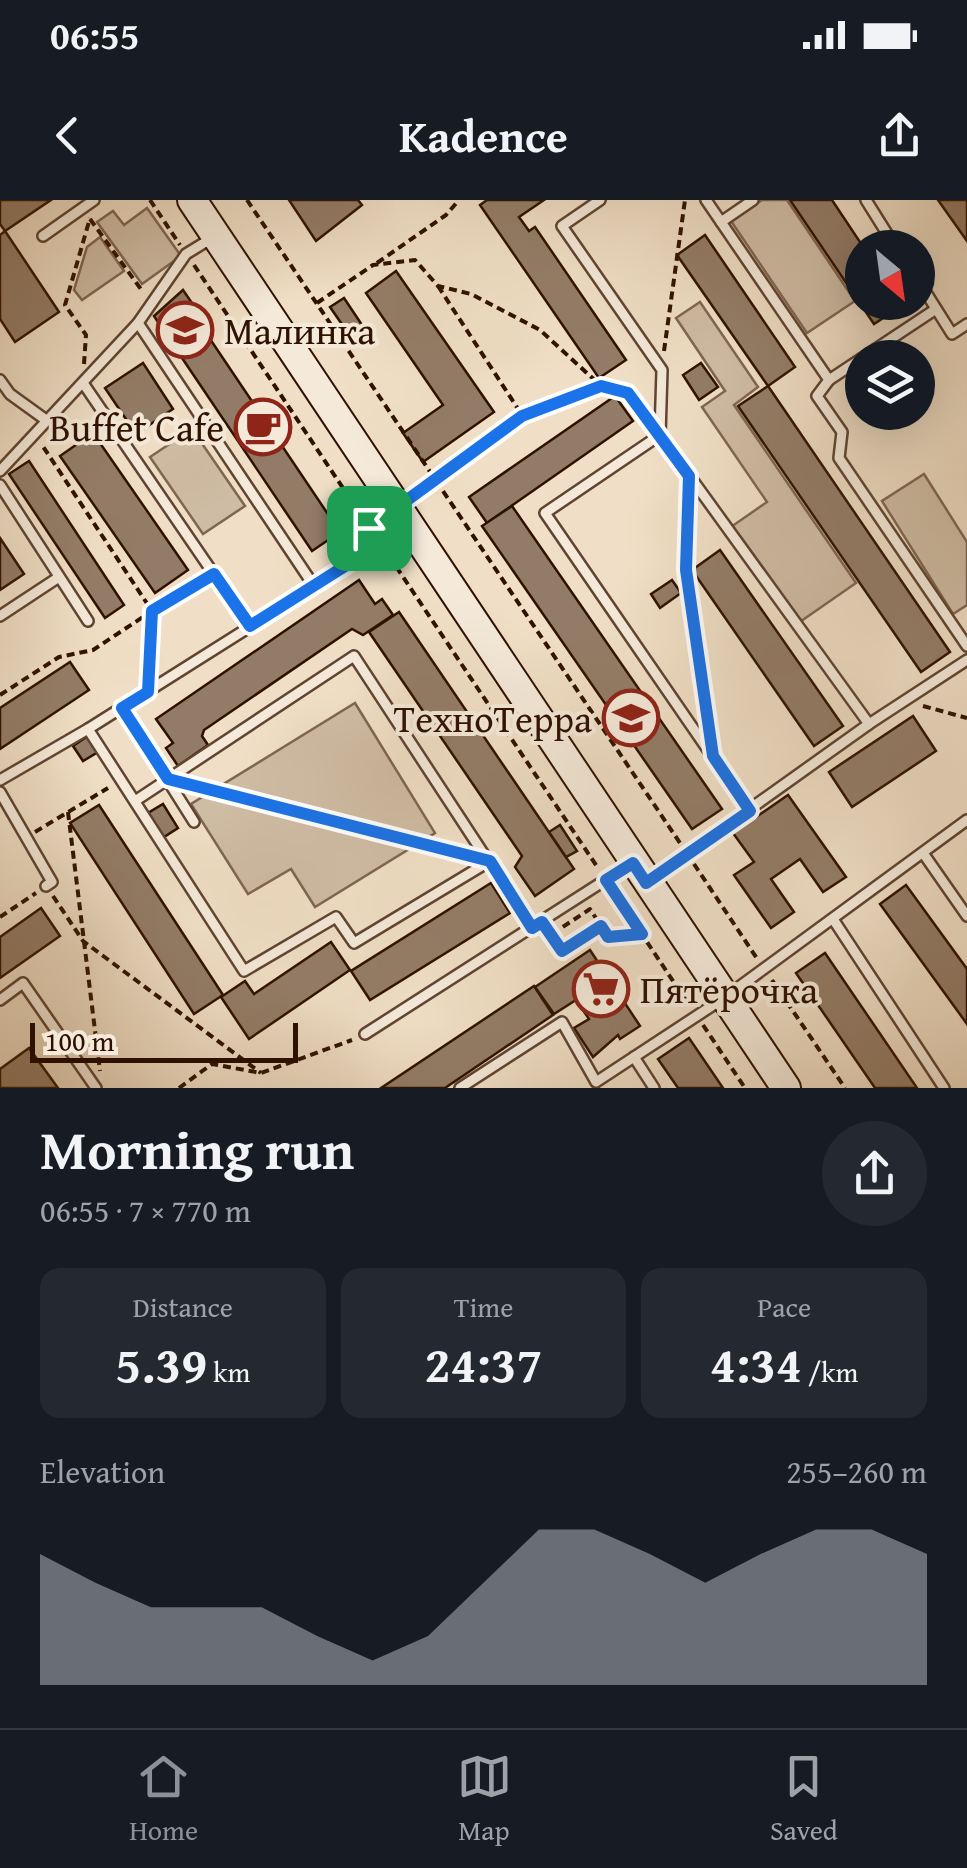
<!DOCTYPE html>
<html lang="en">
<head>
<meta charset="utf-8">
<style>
  body { margin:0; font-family:"Gentium Book Plus",serif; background:#242831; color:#f1f3f6; height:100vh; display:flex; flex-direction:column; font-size:38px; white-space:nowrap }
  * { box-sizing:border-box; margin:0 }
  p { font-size:32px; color:#9ea1a6 }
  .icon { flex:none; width:55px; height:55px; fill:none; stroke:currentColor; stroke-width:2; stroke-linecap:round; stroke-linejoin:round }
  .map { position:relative; height:888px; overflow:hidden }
  .details { display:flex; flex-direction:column; background:#171b24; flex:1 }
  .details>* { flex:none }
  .needle { width:65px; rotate:151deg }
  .controls { position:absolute; left:845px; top:30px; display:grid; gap:20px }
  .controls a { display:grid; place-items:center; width:90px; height:90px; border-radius:50%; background:#171b24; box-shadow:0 10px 40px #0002; font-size:50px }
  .scale { position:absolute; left:30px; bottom:25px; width:268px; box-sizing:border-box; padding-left:10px; border:5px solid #2f1100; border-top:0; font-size:28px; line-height:35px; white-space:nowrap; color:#2f1100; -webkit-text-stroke:8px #f5eada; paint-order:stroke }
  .pin { position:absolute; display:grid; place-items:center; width:85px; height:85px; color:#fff; margin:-42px; border-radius:20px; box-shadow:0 5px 15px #0006 }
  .round { display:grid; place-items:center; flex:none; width:105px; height:105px; border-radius:52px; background:#242831 }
  .head { display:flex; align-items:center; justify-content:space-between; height:170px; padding:0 40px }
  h1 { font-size:55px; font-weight:800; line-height:75px }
  .metrics { display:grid; grid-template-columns:repeat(3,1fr); gap:15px; height:170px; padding:10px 40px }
  .metrics div { display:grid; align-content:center; border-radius:20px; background:#242831; text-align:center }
  .metrics b { font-size:50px; font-weight:800 }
  .metrics small { font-size:28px; font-weight:400 }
  .metrics p { font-size:28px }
  .chart { height:280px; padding:20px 40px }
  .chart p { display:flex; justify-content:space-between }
  .chart svg { width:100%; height:180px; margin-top:10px; fill:#8c9099; opacity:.7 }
  .status { display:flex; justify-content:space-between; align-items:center; height:70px; padding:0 50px; background:#171b24; direction:ltr }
  .status svg { height:28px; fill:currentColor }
  header { display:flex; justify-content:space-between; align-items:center; height:130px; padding:0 40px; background:#171b24; font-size:45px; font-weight:800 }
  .dock { display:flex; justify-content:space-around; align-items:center; height:140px; border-top:2px solid #363941; background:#171b24; font-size:28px; color:#9ea1a6 }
  .dock a { display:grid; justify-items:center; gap:5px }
  .dock .on { color:#8c9099 }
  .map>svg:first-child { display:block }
</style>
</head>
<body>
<div class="status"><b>06:55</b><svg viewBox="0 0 49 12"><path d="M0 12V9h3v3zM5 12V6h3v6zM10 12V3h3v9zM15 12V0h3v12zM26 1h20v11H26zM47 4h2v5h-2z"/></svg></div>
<header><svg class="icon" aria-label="back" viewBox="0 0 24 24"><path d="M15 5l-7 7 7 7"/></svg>Kadence<svg class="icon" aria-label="share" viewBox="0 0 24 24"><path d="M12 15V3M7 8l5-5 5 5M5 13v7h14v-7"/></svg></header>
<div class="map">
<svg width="967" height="888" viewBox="0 0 967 888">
  <rect width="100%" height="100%" fill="#f0dfc6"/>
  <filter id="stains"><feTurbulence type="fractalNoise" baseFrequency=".002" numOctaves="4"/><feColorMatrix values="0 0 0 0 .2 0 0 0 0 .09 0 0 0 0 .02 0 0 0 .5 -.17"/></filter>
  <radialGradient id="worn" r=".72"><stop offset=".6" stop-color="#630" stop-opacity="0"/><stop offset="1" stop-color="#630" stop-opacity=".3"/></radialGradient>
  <g fill="#cfbca4" stroke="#7f6652" stroke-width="2.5">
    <polygon points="762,0 787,0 855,101 807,133 731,21"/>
    <polygon points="147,8 181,56 142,84 97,22 113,11 124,25"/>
    <polygon points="100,37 124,71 82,100 74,90 87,47"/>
    <polygon points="700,102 758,187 734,205 856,383 794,426 728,329 767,302 702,207 725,191 676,118"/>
    <polygon points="192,229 245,306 203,334 150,257"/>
    <polygon points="924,274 967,342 967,405 953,414 882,301"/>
    <polygon points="355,503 435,633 315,707 291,669 248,694 191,604"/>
  </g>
  <g fill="#937c67" stroke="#2f1100" stroke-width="2.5">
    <polygon points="0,0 51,0 5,31 0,24"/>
    <polygon points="289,0 358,0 362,5 316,41"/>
    <polygon points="487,0 544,0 519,17 529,31 535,27 626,160 599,178 480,5"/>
    <polygon points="790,0 832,0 864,48 862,102 903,105 874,124"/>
    <polygon points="938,0 967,0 967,41"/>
    <polygon points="5,31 59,112 15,142 0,119 0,35"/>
    <polygon points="705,35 795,167 768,186 677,55"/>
    <polygon points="396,71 494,212 423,262 403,233 443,205 366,93"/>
    <polygon points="183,90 209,128 176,150 154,116"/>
    <polygon points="344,98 370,137 357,146 330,107"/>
    <polygon points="208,136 340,332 312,351 180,155"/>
    <polygon points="143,163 173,209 136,234 105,188"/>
    <polygon points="701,163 718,187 699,200 683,175"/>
    <polygon points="768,186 950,452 921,472 738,206"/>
    <polygon points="615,196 633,221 487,323 469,297"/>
    <polygon points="93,233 188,370 155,393 60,256"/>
    <polygon points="29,261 124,405 105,418 9,274"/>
    <polygon points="512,306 722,609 692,629 482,326"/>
    <polygon points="0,338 24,374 0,390"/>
    <polygon points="720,350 843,526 814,546 692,370"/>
    <polygon points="359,380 375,404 382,399 393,415 363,435 352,429 204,530 202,536 208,545 178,566 166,548 173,543 156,519"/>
    <polygon points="672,380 681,393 660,408 651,394"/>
    <polygon points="399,412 574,669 535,696 515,667 522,656 369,432"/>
    <polygon points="70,462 89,490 0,549 0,508"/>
    <polygon points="913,516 936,551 852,607 829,572"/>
    <polygon points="88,536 98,552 83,561 73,546"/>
    <polygon points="788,595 846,677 823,692 800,659 771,679 794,712 771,728 734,675 754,662 733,633"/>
    <polygon points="163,604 178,628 164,637 148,613"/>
    <polygon points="99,605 223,795 194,814 70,623"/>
    <polygon points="560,625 577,651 566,657 549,632"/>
    <polygon points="491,683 510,713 370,800 351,771"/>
    <polygon points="906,685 967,769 967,824 880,704"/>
    <polygon points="41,708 60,736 0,778 0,737"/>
    <polygon points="331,742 350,770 249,839 221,797 245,781 254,794"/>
    <polygon points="590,750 640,826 620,839 618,835 593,857 574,828 589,819 576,800 554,814 535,787"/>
    <polygon points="825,753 917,888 875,888 796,773"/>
    <polygon points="534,786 553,815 445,888 381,888"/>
    <polygon points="689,838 723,888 678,888 658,859"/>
    <polygon points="29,848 58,888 0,888 0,869"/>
  </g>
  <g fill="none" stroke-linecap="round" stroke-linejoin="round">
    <g stroke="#5f4432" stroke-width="14">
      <g id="lane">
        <polyline points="600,0 562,26 662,170 660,235 545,313 750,611"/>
        <polyline points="706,0 829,180 817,196 842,232 839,258 967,446"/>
        <polyline points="866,0 896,48"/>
        <polyline points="721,22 753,0"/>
        <polyline points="43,36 94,0"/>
        <polyline points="918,80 952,134 967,124"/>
        <polyline points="138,123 314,386"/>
        <polyline points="0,180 10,194 46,220"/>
        <polyline points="829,180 936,109"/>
        <polyline points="83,183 250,427"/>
        <polyline points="660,235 869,524"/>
        <polyline points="0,271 138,123 186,54 212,38"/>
        <polyline points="0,285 88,421"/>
        <polyline points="405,329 88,529 244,771 336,717 354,743 490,661"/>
        <polyline points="0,416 59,377"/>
        <polyline points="122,508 194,622"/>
        <polyline points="0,580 88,529"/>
        <polyline points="0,592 52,682 46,686"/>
        <polyline points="135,601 354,456 532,728"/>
        <polyline points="923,653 967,716"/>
        <polyline points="653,678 869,524 967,460"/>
        <polyline points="833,719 944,888"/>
        <polyline points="0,800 23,783 96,888"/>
        <polyline points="365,834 632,663"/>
        <polyline points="634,857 654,888"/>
        <polyline points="460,888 562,822 596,882 724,798 967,620"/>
      </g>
    </g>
    <g stroke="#2f1100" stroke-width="32">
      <polyline id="secondary" points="192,0 786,888"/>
    </g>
    <g stroke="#2f1100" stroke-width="4" stroke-dasharray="8 5" stroke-linecap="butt">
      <polyline points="150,0 180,45"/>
      <polyline points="247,0 680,643"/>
      <polyline points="90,19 143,92"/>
      <polyline points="377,63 446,15 459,0"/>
      <polyline points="194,65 375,336"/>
      <polyline points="438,86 522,215"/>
      <polyline points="317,103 373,65 415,60 438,86 471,94 540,130 601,186 628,193 648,218"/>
      <polyline points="664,151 685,0"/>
      <polyline points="84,164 86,135 65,105 90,18"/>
      <polyline points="417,294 522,215 601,186"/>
      <polyline points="689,298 686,369 709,527"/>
      <polyline points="365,330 381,319"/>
      <polyline points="389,356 598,668"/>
      <polyline points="149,475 152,411 201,381"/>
      <polyline points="0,495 59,457 93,450 152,411 42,245"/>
      <polyline points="923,506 967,518"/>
      <polyline points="187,584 469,656"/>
      <polyline points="68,612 100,871"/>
      <polyline points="35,632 108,588"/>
      <polyline points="694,664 758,760"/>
      <polyline points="611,688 689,805"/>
      <polyline points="53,696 83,741 261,873"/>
      <polyline points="0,717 36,693"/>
      <polyline points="548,729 563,751 601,726 608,737 642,734"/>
      <polyline points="552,734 590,709 601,726"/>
      <polyline points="772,780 845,888"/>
      <polyline points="703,825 745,888"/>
      <polyline points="179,888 212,864 261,873 352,840"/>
    </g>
    <use href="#lane" stroke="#f5eada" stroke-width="9"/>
    <use href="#secondary" stroke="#f5eada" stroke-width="28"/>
  </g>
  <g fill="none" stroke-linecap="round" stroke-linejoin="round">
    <g stroke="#fff" stroke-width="20">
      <polygon id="route" points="601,186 628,193 689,276 686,370 713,556 750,611 646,683 633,663 606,680 642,734 608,737 601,726 562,751 542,722 532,728 490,661 168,579 122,508 148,492 152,411 214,374 250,426 380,344 369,328 522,216"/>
    </g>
    <use href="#route" stroke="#1a73e8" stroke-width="12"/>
  </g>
  <defs>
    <g id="school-ring" transform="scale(2.875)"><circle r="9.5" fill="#f5eada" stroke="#8f2418" stroke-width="1.5"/><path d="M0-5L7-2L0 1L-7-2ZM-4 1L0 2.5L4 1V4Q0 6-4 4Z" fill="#8f2418"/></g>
    <g id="cafe-ring" transform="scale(2.875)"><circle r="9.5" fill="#f5eada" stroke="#8f2418" stroke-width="1.5"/><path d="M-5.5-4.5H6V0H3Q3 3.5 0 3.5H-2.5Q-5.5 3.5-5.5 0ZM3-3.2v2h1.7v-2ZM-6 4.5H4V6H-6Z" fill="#8f2418"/></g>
    <g id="supermarket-ring" transform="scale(2.875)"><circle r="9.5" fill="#f5eada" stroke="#8f2418" stroke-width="1.5"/><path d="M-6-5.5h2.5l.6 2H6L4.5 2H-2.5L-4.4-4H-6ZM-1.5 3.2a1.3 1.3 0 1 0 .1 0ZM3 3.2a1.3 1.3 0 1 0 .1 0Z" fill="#8f2418"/></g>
  </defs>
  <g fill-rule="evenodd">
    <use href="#school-ring" x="185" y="130"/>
    <use href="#cafe-ring" x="263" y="227"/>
    <use href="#school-ring" x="631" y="518"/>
    <use href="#supermarket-ring" x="601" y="789"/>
  </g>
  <g text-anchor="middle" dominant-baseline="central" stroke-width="8" stroke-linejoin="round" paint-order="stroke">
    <g font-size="38" fill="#2f1100" stroke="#f5eada" text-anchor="start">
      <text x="224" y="130">Малинка</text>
      <text x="224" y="227" text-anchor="end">Buffet Cafe</text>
      <text x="592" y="518" text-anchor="end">ТехноТерра</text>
      <text x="640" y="789">Пятёрочка</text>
    </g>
  </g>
  <rect width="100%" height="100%" filter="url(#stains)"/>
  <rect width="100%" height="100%" fill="url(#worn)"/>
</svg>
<div class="controls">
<a><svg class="needle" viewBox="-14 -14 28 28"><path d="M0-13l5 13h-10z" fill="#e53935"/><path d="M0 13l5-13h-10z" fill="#9ea1a6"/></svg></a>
<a><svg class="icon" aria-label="layers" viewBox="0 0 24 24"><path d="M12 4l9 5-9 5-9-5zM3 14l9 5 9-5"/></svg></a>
</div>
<div class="scale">100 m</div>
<div class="pin" style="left:369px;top:328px;background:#1e9e55"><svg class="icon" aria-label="arrive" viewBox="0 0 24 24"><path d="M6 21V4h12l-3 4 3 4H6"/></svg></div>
</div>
<section class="details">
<div class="head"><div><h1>Morning run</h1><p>06:55 · 7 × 770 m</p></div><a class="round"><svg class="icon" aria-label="share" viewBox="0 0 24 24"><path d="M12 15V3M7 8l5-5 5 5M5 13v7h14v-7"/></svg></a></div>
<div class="metrics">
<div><p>Distance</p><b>5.39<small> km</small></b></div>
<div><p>Time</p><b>24:37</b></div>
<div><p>Pace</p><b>4:34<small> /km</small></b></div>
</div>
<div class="chart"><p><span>Elevation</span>255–260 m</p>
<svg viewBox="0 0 160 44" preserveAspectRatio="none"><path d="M0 44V12L10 19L20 25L30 25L40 25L50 32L60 38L70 32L80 19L90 6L100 6L110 12L120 19L130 12L140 6L150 6L160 12V44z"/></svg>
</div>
</section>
<nav class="dock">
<a class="on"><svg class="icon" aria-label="home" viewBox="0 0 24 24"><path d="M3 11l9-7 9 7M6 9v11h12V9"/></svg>Home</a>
<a><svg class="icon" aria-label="map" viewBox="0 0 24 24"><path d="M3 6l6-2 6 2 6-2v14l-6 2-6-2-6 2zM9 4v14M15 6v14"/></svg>Map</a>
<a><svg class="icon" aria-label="saved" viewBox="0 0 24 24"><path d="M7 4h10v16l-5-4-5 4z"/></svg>Saved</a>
</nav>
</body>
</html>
